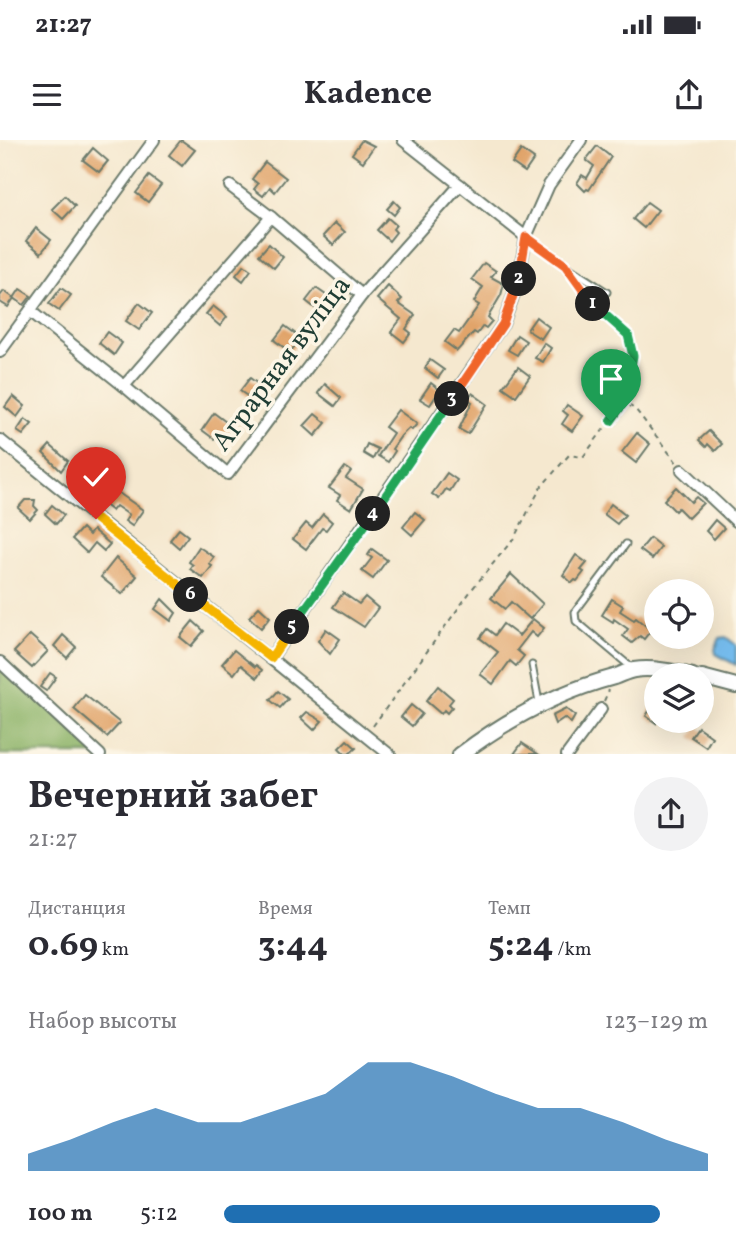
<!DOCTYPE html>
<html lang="ru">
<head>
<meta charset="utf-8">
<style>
  body { margin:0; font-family:Vollkorn,serif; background:#f2f2f3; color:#2b2b33; height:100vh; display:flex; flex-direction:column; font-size:26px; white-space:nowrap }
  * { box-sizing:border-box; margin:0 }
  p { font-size:23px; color:#7c7c81 }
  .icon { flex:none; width:38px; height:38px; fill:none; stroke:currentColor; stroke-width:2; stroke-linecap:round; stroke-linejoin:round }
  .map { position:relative; height:614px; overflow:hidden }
  .details { display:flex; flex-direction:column; background:#fff; flex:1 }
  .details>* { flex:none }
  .fabs { position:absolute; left:644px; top:439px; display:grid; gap:14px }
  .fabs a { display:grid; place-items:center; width:70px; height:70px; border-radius:50%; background:#fff; box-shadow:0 7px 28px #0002; font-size:35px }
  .pin { position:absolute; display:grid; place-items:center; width:60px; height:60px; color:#fff; margin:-72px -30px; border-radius:50% 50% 50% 0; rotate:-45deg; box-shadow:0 0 7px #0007 }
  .pin .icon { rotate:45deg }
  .km { position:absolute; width:35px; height:35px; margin:-18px; border-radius:50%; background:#222; color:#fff; font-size:19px; line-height:35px; text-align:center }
  .round { display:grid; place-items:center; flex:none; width:74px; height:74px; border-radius:37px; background:#f2f2f3 }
  .summary { display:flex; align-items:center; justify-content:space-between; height:119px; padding:0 28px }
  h1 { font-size:38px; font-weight:700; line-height:52px }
  .metrics { display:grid; grid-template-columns:repeat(3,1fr); gap:10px; height:119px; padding:7px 28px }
  .metrics div { display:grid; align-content:center }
  .metrics b { font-size:35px; font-weight:700 }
  .metrics small { font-size:19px; font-weight:400 }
  .metrics p { font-size:19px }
  .chart { height:196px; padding:14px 28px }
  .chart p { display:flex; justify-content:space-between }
  .chart svg { width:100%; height:126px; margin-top:7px; fill:#1f6fb2; opacity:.7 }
  ul { padding:0 28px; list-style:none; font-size:23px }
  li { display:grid; grid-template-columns:112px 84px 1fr; align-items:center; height:52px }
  li i { height:18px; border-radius:9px; background:#1f6fb2 }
  .status { display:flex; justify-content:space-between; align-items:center; height:49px; padding:0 35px; background:#fff; direction:ltr }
  .status svg { height:19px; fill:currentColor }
  header { display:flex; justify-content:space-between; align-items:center; height:91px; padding:0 28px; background:#fff; font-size:32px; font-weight:700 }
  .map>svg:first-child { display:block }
</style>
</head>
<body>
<div class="status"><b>21:27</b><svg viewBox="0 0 49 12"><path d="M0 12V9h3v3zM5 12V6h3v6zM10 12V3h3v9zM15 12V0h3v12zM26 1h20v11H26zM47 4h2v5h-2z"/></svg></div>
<header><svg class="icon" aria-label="menu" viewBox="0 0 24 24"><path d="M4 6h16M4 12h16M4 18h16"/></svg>Kadence<svg class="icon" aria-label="share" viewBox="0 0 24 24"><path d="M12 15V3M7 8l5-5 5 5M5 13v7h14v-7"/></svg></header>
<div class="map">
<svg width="736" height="615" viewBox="0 0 736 615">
  <rect width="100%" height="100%" fill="#fcf5e5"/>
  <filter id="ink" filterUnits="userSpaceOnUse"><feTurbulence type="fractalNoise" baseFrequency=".0143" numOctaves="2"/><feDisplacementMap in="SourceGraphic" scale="14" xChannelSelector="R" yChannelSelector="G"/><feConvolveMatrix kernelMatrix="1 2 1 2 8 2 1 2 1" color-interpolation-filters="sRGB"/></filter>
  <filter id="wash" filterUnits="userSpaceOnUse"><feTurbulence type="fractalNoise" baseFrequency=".00686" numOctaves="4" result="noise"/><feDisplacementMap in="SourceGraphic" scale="28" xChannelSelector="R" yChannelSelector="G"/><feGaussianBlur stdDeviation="1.57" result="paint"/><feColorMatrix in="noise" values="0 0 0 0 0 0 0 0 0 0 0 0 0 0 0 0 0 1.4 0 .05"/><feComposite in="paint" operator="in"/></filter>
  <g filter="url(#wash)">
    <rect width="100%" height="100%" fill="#f5e8cf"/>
    <polygon fill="#8db469" stroke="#56784e" stroke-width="2" points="0,521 96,614 0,614"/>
    <polygon fill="#75bbec" stroke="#4a7c90" stroke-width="2" points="726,497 736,505 736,525 716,514 715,509 720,498"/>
    <g id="blocks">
      <g fill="#e1a46b">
        <polygon points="181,0 195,10 182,26 169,15"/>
        <polygon points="362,0 374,6 363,22 352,14"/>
        <polygon points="597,6 611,17 589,50 587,49 585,51 577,43 582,35 587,38 594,26 586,20"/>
        <polygon points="93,8 108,21 99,32 83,20"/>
        <polygon points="521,10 534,19 525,32 512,23"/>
        <polygon points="265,22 286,38 275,52 270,47 263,56 254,49 258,44 252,39"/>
        <polygon points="149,36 161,45 148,62 136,53"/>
        <polygon points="65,56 75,66 63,79 52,69"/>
        <polygon points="394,61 400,67 394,75 387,69"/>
        <polygon points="647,62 658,70 644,88 633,79"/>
        <polygon points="388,78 396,85 393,89 396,92 389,101 377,90"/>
        <polygon points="335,83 345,92 333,105 323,96"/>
        <polygon points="36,88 51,100 41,113 26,101"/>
        <polygon points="269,104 283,117 274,128 259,115"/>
        <polygon points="484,123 496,131 491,137 504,144 501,155 488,177 492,181 486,188 483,186 477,194 474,192 457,211 445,202 454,190 459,193 479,165 474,162 483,147 472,139"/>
        <polygon points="244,125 251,130 243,141 236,135"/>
        <polygon points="388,146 402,159 398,163 415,175 406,189 411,193 404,202 391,192 401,179 377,159"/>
        <polygon points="61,148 71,155 59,171 49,164"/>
        <polygon points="316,148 330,158 320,172 306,161"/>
        <polygon points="20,149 31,156 24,165 14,158 8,167 0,162 0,156 4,151 14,158"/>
        <polygon points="139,163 152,173 139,190 126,181"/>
        <polygon points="213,166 227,177 220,186 206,174"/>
        <polygon points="536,177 549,187 541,199 527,190"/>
        <polygon points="285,186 301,198 290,212 274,200"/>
        <polygon points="107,192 122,203 114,215 99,203"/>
        <polygon points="517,195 526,201 517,215 508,210"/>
        <polygon points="544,203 551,208 543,222 535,218"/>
        <polygon points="430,220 444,230 438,238 425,228"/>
        <polygon points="518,227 530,236 516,256 503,247"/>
        <polygon points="250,238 262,247 260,250 263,252 257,260 255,258 253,260 240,251"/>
        <polygon points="431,243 440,250 430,265 420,259"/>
        <polygon points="325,244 341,258 335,266 318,253"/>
        <polygon points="472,253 487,264 468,294 459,289 472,262 467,259"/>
        <polygon points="13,256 25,266 17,277 5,267"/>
        <polygon points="567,265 583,276 572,291 562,284 568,275 563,271"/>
        <polygon points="398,270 417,284 412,290 409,288 401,296 392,309 395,311 388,322 378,316 393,293 385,287"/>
        <polygon points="214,273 234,288 226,299 219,293 214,299 202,290"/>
        <polygon points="315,274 326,283 315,296 304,286"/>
        <polygon points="25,279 32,284 23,295 17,291"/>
        <polygon points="709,291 722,304 715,311 708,304 706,307 699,300"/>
        <polygon points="637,293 650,304 636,323 622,312"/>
        <polygon points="367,304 378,309 373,319 363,313"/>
        <polygon points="50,305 68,321 61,331 43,313"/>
        <polygon points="345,327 351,331 346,338 363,349 351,369 337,360 340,355 329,348"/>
        <polygon points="83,328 143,370 132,386 125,381 129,375 116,366 112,371 96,358 99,355 76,337"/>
        <polygon points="447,333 457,340 450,351 446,349 439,359 432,354"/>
        <polygon points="676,347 691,362 696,357 703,363 688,378 678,368 675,371 664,360"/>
        <polygon points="25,360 35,360 34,366 38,370 30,379 18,368"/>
        <polygon points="611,364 625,375 617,384 604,374"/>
        <polygon points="52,365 64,375 56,384 45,374"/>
        <polygon points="415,372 425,380 412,395 403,387"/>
        <polygon points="323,374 332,382 326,390 322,388 306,409 293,399 306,383 312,388"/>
        <polygon points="715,380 724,388 714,399 706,391"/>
        <polygon points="82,388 89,395 93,390 110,404 104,411 95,403 87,413 72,399"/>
        <polygon points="179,389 188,396 179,408 170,400"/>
        <polygon points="650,398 661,407 652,419 640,410"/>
        <polygon points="199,407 214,417 209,424 212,426 203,438 190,429 193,425 189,422"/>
        <polygon points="372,409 387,420 373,439 362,431 372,418 368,415"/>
        <polygon points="576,415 587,423 581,430 584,432 577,441 575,440 572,443 563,435"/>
        <polygon points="116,418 137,436 122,454 101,437"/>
        <polygon points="511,434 543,464 530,479 511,462 505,469 491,458"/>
        <polygon points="343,453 359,464 365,457 378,468 364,487 333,467"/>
        <polygon points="162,459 176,473 171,481 155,469"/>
        <polygon points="612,459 623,466 620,471 634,480 636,478 651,490 644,499 640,496 632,503 623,496 628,489 614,479 613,482 602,475"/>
        <polygon points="259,467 270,477 261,488 249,477"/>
        <polygon points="533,479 544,488 537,497 531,492 517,510 524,516 516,526 510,521 493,544 480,534 498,512 480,498 487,489 495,495 503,484 519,496"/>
        <polygon points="193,481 204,491 191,506 180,497"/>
        <polygon points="326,489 340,499 330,514 318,501"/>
        <polygon points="30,495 48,511 32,528 14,512"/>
        <polygon points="63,495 76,507 67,518 54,506"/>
        <polygon points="234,510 255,527 256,525 262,530 257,538 241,525 234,534 222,524"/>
        <polygon points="50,533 56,537 46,551 40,547"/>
        <polygon points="438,546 453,559 449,564 452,567 447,573 444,570 441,574 426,561"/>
        <polygon points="278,551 288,559 280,568 270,560"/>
        <polygon points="85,555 120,583 107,597 74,569"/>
        <polygon points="656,560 656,583 646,576"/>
        <polygon points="411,565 422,574 412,586 401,577"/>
        <polygon points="566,569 575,576 571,583 564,578 555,584 552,576"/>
        <polygon points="307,572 322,581 314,590 301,578"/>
        <polygon points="698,587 712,597 706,607 691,597"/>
        <polygon points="347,600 356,608 349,614 345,614 339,608"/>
        <polygon points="522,603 538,614 514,614"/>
      </g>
    </g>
  </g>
  <g filter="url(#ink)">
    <use href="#blocks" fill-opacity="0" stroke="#6a796a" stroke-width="2"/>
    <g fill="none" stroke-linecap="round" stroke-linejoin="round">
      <g stroke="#6a796a" stroke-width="9">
        <g id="service">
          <polyline points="526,97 565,125 607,152"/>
          <polyline points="626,404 575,472 576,481 632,528"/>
          <polyline points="532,525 539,562"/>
        </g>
      </g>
      <g stroke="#6a796a" stroke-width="14">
        <g id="minor">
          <polyline points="403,0 526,97"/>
          <polyline points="230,46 271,77 362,155"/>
          <polyline points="30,171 124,246 228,334 362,155 460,45"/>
          <polyline points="0,212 154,0"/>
          <polyline points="124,246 271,77"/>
          <polyline points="0,300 390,615"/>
          <polyline points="682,330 736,381"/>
          <polyline points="271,518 503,184 518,143 526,97 549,45 581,0"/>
          <polyline points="0,522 100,615"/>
          <polyline points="567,615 601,569"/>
        </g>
      </g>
      <g stroke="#6a796a" stroke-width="18">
        <g id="secondary">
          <polyline points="702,537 736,546"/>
          <path d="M460,615C506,580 558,552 614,537C620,535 627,531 634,530C653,527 675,532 693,536"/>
        </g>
      </g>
      <g stroke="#6a796a" stroke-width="2" stroke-dasharray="5 5" stroke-linecap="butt">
        <polyline points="575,141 589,161 628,195 633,216 624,262 636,270 677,323"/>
        <polyline points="604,561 609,550"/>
        <polyline points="373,586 473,448 514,398 541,347 569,315 583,317 624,262"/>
      </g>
      <use href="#service" stroke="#fff" stroke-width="5"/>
      <use href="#minor" stroke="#fff" stroke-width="10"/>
      <use href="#secondary" stroke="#fff" stroke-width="14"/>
    </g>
  </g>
  <g fill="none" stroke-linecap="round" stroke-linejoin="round" filter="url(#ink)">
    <g stroke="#fff" stroke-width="14">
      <polyline id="split-1" points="593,164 628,195 633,216 624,262 611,281"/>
    </g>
    <g stroke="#fff" stroke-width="14">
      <polyline id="split-2" points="519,139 526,97 565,125 593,164"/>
    </g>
    <g stroke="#fff" stroke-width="14">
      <polyline id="split-3" points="452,259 503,184 519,139"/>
    </g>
    <g stroke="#fff" stroke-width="14">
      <polyline id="split-4" points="373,374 452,259"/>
    </g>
    <g stroke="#fff" stroke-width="14">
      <polyline id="split-5" points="292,487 373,374"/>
    </g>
    <g stroke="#fff" stroke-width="14">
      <polyline id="split-6" points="191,455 271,518 292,487"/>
    </g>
    <g stroke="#fff" stroke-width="14">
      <polyline id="split-7" points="96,379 191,455"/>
    </g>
    <use href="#split-1" stroke="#22a559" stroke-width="9"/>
    <use href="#split-2" stroke="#f0652b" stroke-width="9"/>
    <use href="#split-3" stroke="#f0652b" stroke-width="9"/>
    <use href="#split-4" stroke="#22a559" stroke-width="9"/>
    <use href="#split-5" stroke="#22a559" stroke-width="9"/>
    <use href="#split-6" stroke="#f5b400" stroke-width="9"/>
    <use href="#split-7" stroke="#f5b400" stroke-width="9"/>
  </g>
  <g text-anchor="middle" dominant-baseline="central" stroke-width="7" stroke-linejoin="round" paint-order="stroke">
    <g font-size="28" fill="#1f3d34" stroke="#fcf5e5">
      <text transform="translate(282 224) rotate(-53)">Аграрная вуліца</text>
    </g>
  </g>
</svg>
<div class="fabs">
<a><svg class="icon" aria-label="locate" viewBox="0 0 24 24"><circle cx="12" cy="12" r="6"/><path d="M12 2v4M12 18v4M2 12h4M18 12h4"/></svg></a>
<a><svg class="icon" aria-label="layers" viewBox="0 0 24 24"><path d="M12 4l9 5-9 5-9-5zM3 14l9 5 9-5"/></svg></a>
</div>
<div class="pin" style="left:611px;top:281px;background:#1e9e55"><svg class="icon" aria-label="arrive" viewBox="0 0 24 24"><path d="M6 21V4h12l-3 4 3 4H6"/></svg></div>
<div class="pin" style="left:96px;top:379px;background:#d93025"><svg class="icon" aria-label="check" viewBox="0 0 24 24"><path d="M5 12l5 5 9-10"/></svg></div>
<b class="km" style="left:593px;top:164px">1</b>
<b class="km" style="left:519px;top:139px">2</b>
<b class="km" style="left:452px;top:259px">3</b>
<b class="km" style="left:373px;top:374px">4</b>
<b class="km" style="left:292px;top:487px">5</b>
<b class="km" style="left:191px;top:455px">6</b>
</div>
<section class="details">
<div class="summary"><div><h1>Вечерний забег</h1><p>21:27</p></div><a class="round"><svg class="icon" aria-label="share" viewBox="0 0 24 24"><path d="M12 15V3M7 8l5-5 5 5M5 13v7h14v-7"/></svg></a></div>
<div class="metrics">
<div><p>Дистанция</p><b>0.69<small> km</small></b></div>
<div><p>Время</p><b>3:44</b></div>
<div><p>Темп</p><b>5:24<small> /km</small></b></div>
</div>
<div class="chart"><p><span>Набор высоты</span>123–129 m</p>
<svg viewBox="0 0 160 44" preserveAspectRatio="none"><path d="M0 44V38L10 33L20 27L30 22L40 27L50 27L60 22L70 17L80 6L90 6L100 11L110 17L120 22L130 22L140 27L150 33L160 38V44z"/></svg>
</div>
<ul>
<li><b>100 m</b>5:12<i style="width:90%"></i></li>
</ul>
</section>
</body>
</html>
